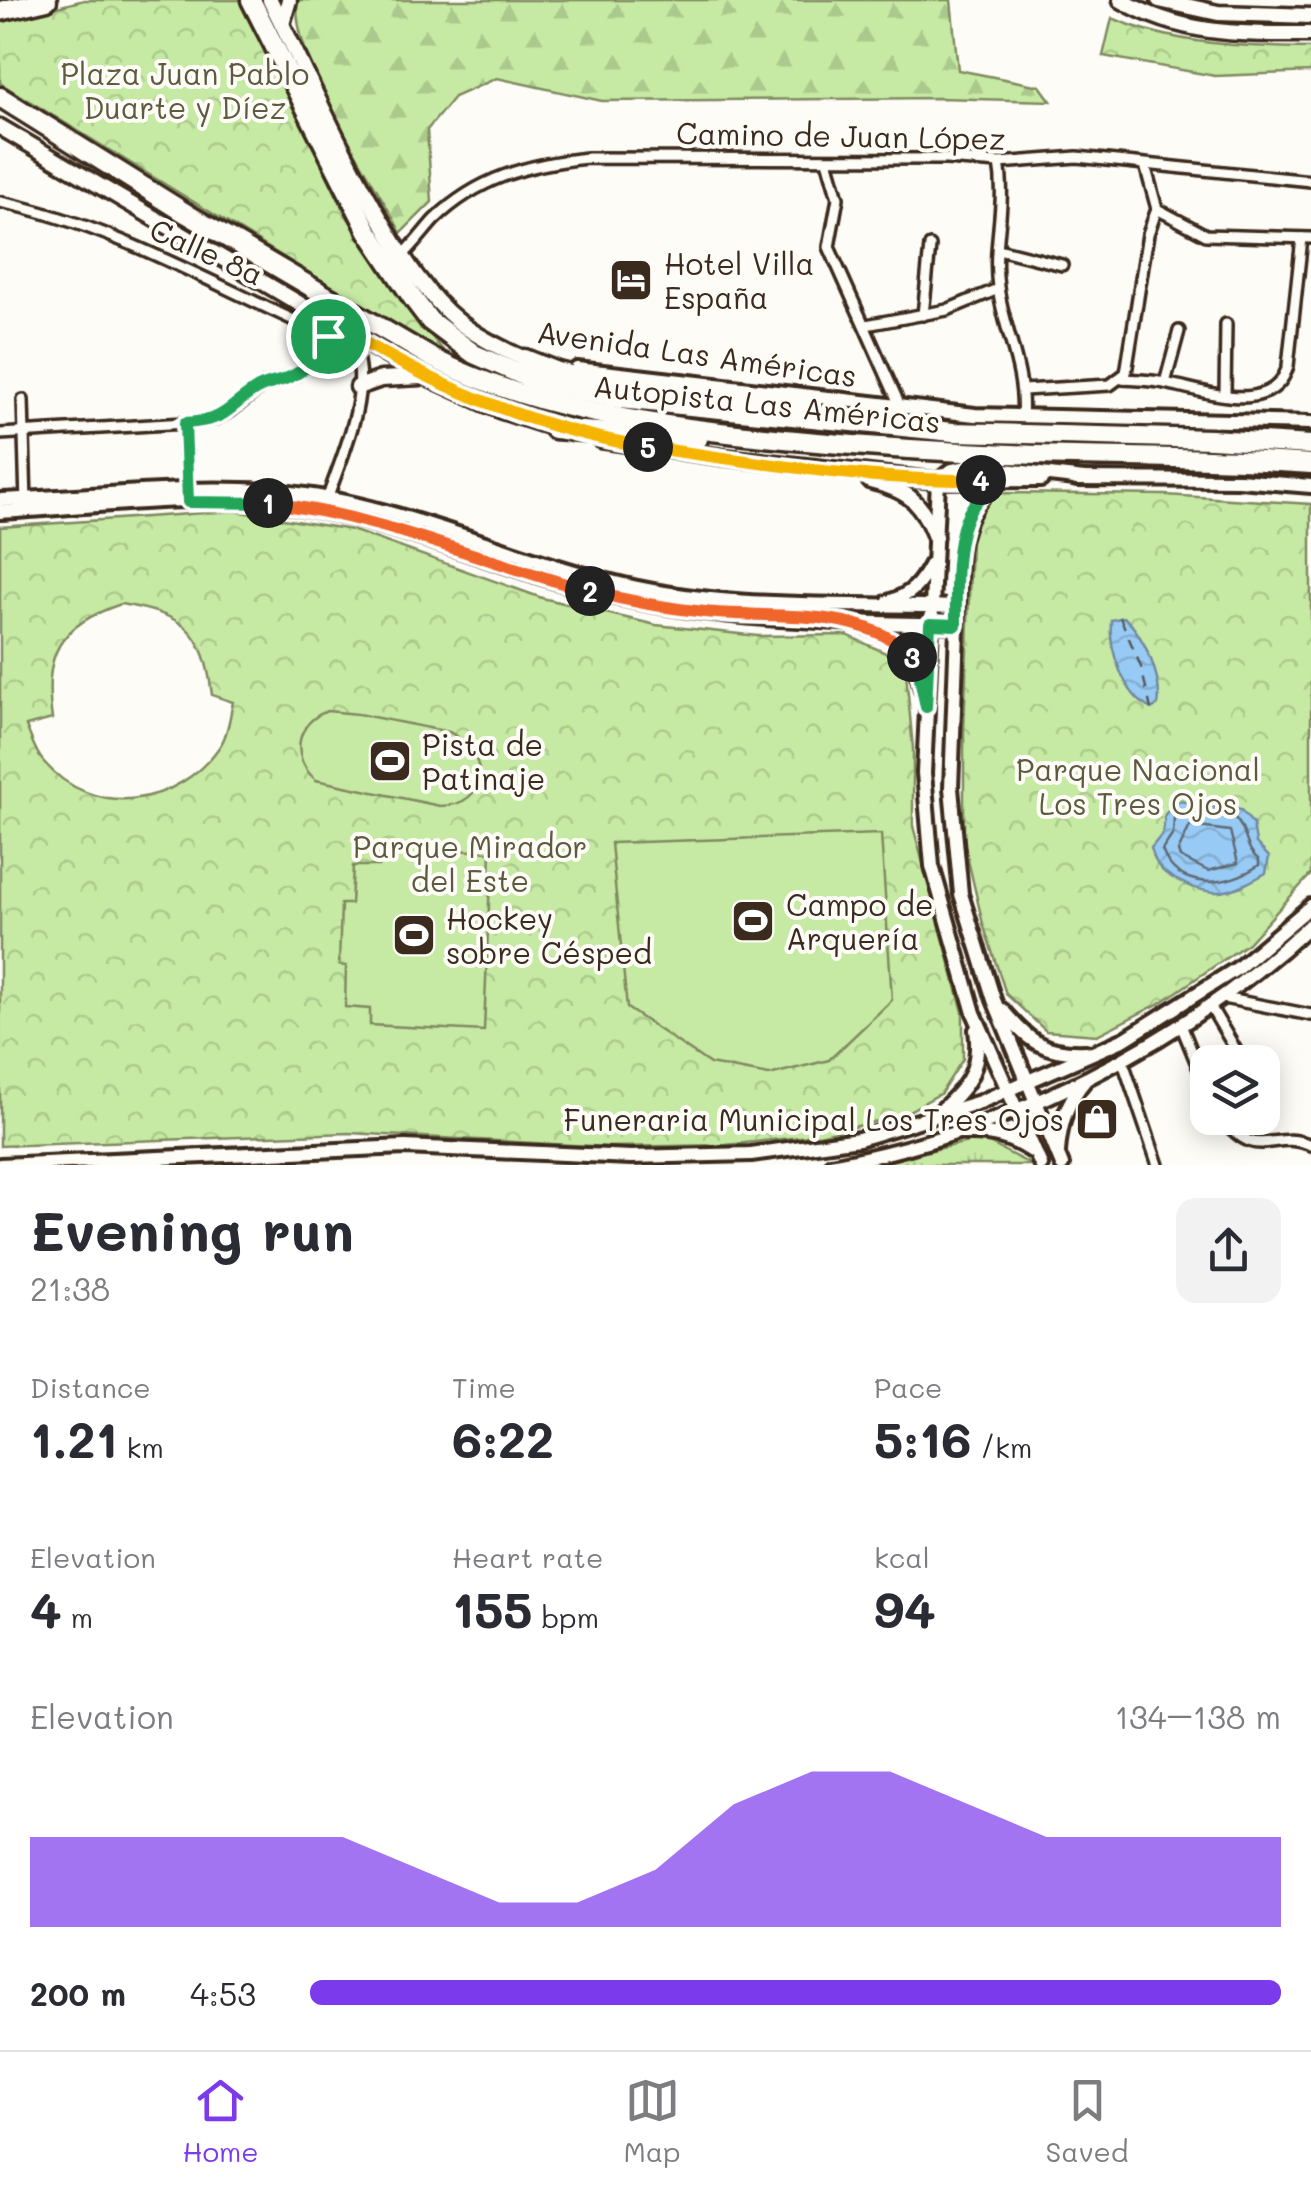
<!DOCTYPE html>
<html lang="en">
<head>
<meta charset="utf-8">
<style>
  body { margin:0; font-family:Mali,sans-serif; background:#f2f2f3; color:#2b2b33; height:100vh; display:flex; flex-direction:column; font-size:38px; white-space:nowrap }
  * { box-sizing:border-box; margin:0 }
  p { font-size:32px; color:#7c7c81 }
  .icon { flex:none; width:55px; height:55px; fill:none; stroke:currentColor; stroke-width:2; stroke-linecap:round; stroke-linejoin:round }
  .map { position:relative; height:1165px; overflow:hidden }
  .side { display:flex; flex-direction:column; background:#fff; flex:1 }
  .side>* { flex:none }
  .buttons { position:absolute; left:1190px; top:1045px; display:grid; gap:20px }
  .buttons a { display:grid; place-items:center; width:90px; height:90px; border-radius:20px; background:#fff; box-shadow:0 5px 25px #0003; font-size:50px }
  .pin { position:absolute; display:grid; place-items:center; width:85px; height:85px; color:#fff; margin:-42px; border:5px solid #fff; border-radius:50%; box-shadow:0 2px 10px #0007 }
  .km { position:absolute; width:50px; height:50px; margin:-25px; border-radius:50%; background:#222; color:#fff; font-size:28px; line-height:50px; text-align:center }
  .round { display:grid; place-items:center; flex:none; width:105px; height:105px; border-radius:20px; background:#f2f2f3 }
  .overview { display:flex; align-items:center; justify-content:space-between; height:170px; padding:0 30px }
  h1 { font-size:55px; font-weight:700; line-height:75px }
  .metrics { display:grid; grid-template-columns:repeat(3,1fr); gap:15px; height:170px; padding:10px 30px }
  .metrics div { display:grid; align-content:center }
  .metrics b { font-size:50px; font-weight:700 }
  .metrics small { font-size:28px; font-weight:400 }
  .metrics p { font-size:28px }
  .chart { height:280px; padding:20px 30px }
  .chart p { display:flex; justify-content:space-between }
  .chart svg { width:100%; height:180px; margin-top:10px; fill:#7c3aed; opacity:.7 }
  ul { padding:0 30px; list-style:none; font-size:32px }
  li { display:grid; grid-template-columns:160px 120px 1fr; align-items:center; height:75px }
  li i { height:25px; border-radius:12px; background:#7c3aed }
  .tab-bar { display:flex; justify-content:space-around; align-items:center; height:140px; border-top:2px solid #e1e1e2; background:#fff; font-size:28px; color:#7c7c81 }
  .tab-bar a { display:grid; justify-items:center; gap:5px }
  .tab-bar .active { color:#7c3aed }
  .map>svg:first-child { display:block }
</style>
</head>
<body>
<div class="map">
<svg width="1311" height="1165" viewBox="0 0 1311 1165">
  <defs>
    <pattern id="grass-tufts" width="24" height="20" patternUnits="userSpaceOnUse" patternTransform="scale(2.5)"><rect width="24" height="20" fill="#c6eaa3"/><path d="M3 7l-1-3M5 7V3M7 7l1-3M15 17l-1-3M17 17v-4M19 17l1-3" fill="none" stroke="#abc98c"/></pattern>
    <pattern id="forest-firs" width="22" height="20" patternUnits="userSpaceOnUse" patternTransform="scale(2.5)"><rect width="22" height="20" fill="#c6eaa3"/><path d="M5 1l3.5 6h-7zM16 11l3.5 6h-7z" fill="#abc98c"/></pattern>
    <pattern id="park-crowns" width="20" height="18" patternUnits="userSpaceOnUse" patternTransform="scale(2.5)"><rect width="20" height="18" fill="#c6eaa3"/><path d="M2 6a3 3 0 1 1 6 0M12 15a3 3 0 1 1 6 0" fill="none" stroke="#abc98c"/></pattern>
    <pattern id="water-waves" width="16" height="10" patternUnits="userSpaceOnUse" patternTransform="scale(2.5)"><rect width="16" height="10" fill="#97caf4"/><path d="M0 5q4-4 8 0t8 0" fill="none" stroke="#83aed1"/></pattern>
  </defs>
  <rect width="100%" height="100%" fill="#fdfcf7"/>
  <filter id="ink" filterUnits="userSpaceOnUse"><feTurbulence type="fractalNoise" baseFrequency=".01" numOctaves="2"/><feDisplacementMap in="SourceGraphic" scale="20" xChannelSelector="R" yChannelSelector="G"/><feConvolveMatrix kernelMatrix="1 2 1 2 8 2 1 2 1" color-interpolation-filters="sRGB"/></filter>
  <g filter="url(#ink)">
    <polygon fill="url(#grass-tufts)" stroke="#808a60" stroke-width="2.5" points="981,1139 1032,1165 867,1165"/>
    <path fill="url(#forest-firs)" stroke="#808a60" stroke-width="2.5" d="M298,0H951L958,70L1040,86L1051,101L940,98L602,101L497,78L454,97L427,130L432,202L401,233C374,179 288,55 298,0Z"/>
    <g fill="url(#park-crowns)" stroke="#808a60" stroke-width="2.5" fill-rule="evenodd">
      <polygon points="84,0 243,0 346,215 396,293 451,360 0,83 0,22"/>
      <path d="M1112,18C1175,45 1244,47 1311,48V72L1215,76L1103,56Z"/>
      <polygon points="995,493 1165,495 1311,504 1311,874 1248,943 1162,1002 1097,1035 1046,1031 1006,994 983,924 964,843 964,730 972,515"/>
      <path d="M234,511L352,530L542,598L656,625L758,636L847,635L890,655L906,672L913,749V826L963,1012V1059L941,1093L900,1116L819,1135L726,1145L609,1147L349,1133L0,1146V527ZM121,604C184,615 204,629 212,695L233,702C230,715 228,735 220,746C178,807 93,820 43,761C35,752 31,737 26,726L52,719C43,654 58,625 121,604Z"/>
    </g>
    <g fill="#c6eaa3" stroke="#808a60" stroke-width="2.5">
      <path d="M327,711L358,714L449,732C490,751 491,806 440,806L316,780C290,758 295,723 327,711Z"/>
      <polygon points="881,834 892,1000 829,1060 769,1075 710,1064 627,1008 611,843"/>
      <polygon points="380,846 491,852 484,1031 370,1025 370,1009 345,1007 346,966 339,965 341,904 351,904 353,866 379,866"/>
    </g>
    <g fill="url(#water-waves)" stroke="#728a9e" stroke-width="2.5">
      <path d="M1124,617C1144,635 1163,679 1158,705L1151,709C1124,695 1108,649 1111,620Z"/>
      <path d="M1179,801L1241,810L1253,824L1256,843L1269,857L1266,873C1229,894 1214,900 1175,879C1161,872 1155,864 1151,848L1163,833L1165,814Z"/>
    </g>
    <g fill="none" stroke-linecap="round" stroke-linejoin="round">
      <g stroke="#606a74" stroke-width="2.5">
        <path d="M1182,811L1235,818C1248,831 1243,847 1259,860V865C1229,887 1177,892 1162,850L1173,834L1174,818Z"/>
        <polygon points="1190,826 1230,831 1238,863 1208,871 1180,857 1178,851"/>
      </g>
      <polyline stroke="#575a5e" stroke-width="2.5" stroke-dasharray="12 10" stroke-linecap="butt" points="1120,617 1141,667 1151,709"/>
      <g stroke="#3b2a1e" stroke-width="16">
        <g id="street">
          <polyline points="827,160 838,198 829,247 901,408"/>
          <path d="M999,163C1007,205 992,246 998,287C1004,331 1026,372 1022,417"/>
          <path d="M0,202C121,227 226,293 339,340L356,353C370,399 341,457 327,500"/>
          <polyline points="1157,209 1206,235 1311,238"/>
          <polyline points="998,249 1062,265"/>
          <path d="M402,256C414,245 423,232 434,220C477,178 528,164 587,158L946,159L999,163L1077,157L1311,181"/>
          <polyline points="923,315 930,246"/>
          <polyline points="866,325 947,310 998,289"/>
          <path d="M1122,379C1137,380 1154,380 1169,384C1206,391 1273,417 1288,366L1302,238"/>
          <polyline points="1165,383 1179,331"/>
          <polyline points="1023,390 1110,385 1126,373 1148,234 1157,209 1145,165"/>
          <polyline points="1225,395 1226,324"/>
          <polyline points="23,400 26,503"/>
          <polyline points="185,423 188,496"/>
          <polyline points="0,434 185,423 215,419 231,411 264,385 296,375 316,359 328,336"/>
          <polyline points="1223,998 1311,1015"/>
          <polyline points="1210,1006 1240,1057"/>
          <polyline points="1181,1025 1208,1091"/>
          <polyline points="1122,1059 1158,1165"/>
          <path d="M1222,1118C1259,1165 1272,1128 1311,1145"/>
        </g>
      </g>
      <g stroke="#3b2a1e" stroke-width="20">
        <g id="secondary">
          <polyline points="577,369 975,415 1311,423"/>
          <polyline points="1076,479 1239,480 1311,486"/>
          <path d="M997,480C975,503 966,519 960,550L951,788L961,894L994,1000L1062,1165"/>
          <polyline points="938,481 1041,480"/>
          <path d="M0,500C93,497 187,484 280,492C392,501 512,559 624,585C732,610 845,603 956,607"/>
          <path d="M0,512C91,507 198,492 288,505C400,521 505,572 616,597C726,622 843,622 955,625"/>
          <path d="M888,602C911,595 920,585 931,564"/>
          <path d="M866,627C899,635 915,657 922,689"/>
          <path d="M1002,1010C1029,1041 1043,1054 1086,1052"/>
          <path d="M936,1115C965,1090 982,1071 976,1030"/>
          <path d="M965,1133C993,1132 1012,1138 1035,1153"/>
          <path d="M1058,1152C1060,1124 1067,1101 1086,1079"/>
          <polyline points="0,1165 405,1147 631,1157 751,1154 859,1139 980,1102 1125,1039 1238,968 1311,906"/>
          <path d="M831,1165C1005,1133 1182,1045 1311,924"/>
          <polyline points="1041,1165 974,1013 932,866 924,773 938,481 952,470 971,466 1084,479"/>
        </g>
      </g>
      <g stroke="#3b2a1e" stroke-width="21">
        <g id="primary">
          <path d="M270,0C308,75 341,153 384,225C404,260 427,296 459,322C479,338 502,349 525,359"/>
          <path d="M1121,0C1183,36 1241,34 1311,34"/>
          <polyline points="1159,0 1218,13 1311,16"/>
          <polyline points="282,24 289,0"/>
          <polyline points="0,127 410,369 499,410 561,430"/>
          <polyline points="358,387 381,379 421,377"/>
          <polyline points="601,440 722,457 938,481"/>
          <path d="M870,481C907,490 921,500 935,537"/>
        </g>
      </g>
      <g stroke="#3b2a1e" stroke-width="25">
        <g id="highway">
          <polyline points="251,0 368,231 414,300 430,321 474,354 540,383 610,398 953,432 1211,439 1311,445"/>
          <polyline points="0,11 47,0"/>
          <path d="M0,97L187,214L432,358C533,409 643,424 755,436C849,446 943,452 1037,455C1128,458 1220,457 1311,464"/>
          <polyline points="525,359 558,372 590,380 805,406"/>
          <polyline points="554,429 698,439"/>
        </g>
      </g>
      <use href="#street" stroke="#fdfcf7" stroke-width="9"/>
      <use href="#secondary" stroke="#fdfcf7" stroke-width="12"/>
      <use href="#primary" stroke="#fdfcf7" stroke-width="14"/>
      <use href="#highway" stroke="#fdfcf7" stroke-width="18"/>
    </g>
  </g>
  <g fill="none" stroke-linecap="round" stroke-linejoin="round" filter="url(#ink)">
    <g stroke="#fff" stroke-width="20">
      <path id="split-1" d="M268,503L188,502L185,423C228,420 224,410 255,390C264,384 275,383 285,379C308,371 317,356 328,336"/>
    </g>
    <g stroke="#fff" stroke-width="20">
      <path id="split-2" d="M268,503C379,515 483,562 590,591"/>
    </g>
    <g stroke="#fff" stroke-width="20">
      <path id="split-3" d="M590,591C628,601 666,608 705,612C768,619 867,605 912,657"/>
    </g>
    <g stroke="#fff" stroke-width="20">
      <path id="split-4" d="M912,657L918,668L926,707L930,624L956,625C956,592 954,549 966,519C972,503 986,491 997,480H981"/>
    </g>
    <g stroke="#fff" stroke-width="20">
      <path id="split-5" d="M648,447C758,463 870,481 981,480"/>
    </g>
    <g stroke="#fff" stroke-width="20">
      <path id="split-6" d="M328,336L356,353L362,341C452,394 545,431 648,447"/>
    </g>
    <use href="#split-1" stroke="#22a559" stroke-width="12"/>
    <use href="#split-2" stroke="#f0652b" stroke-width="12"/>
    <use href="#split-3" stroke="#f0652b" stroke-width="12"/>
    <use href="#split-4" stroke="#22a559" stroke-width="12"/>
    <use href="#split-5" stroke="#f5b400" stroke-width="12"/>
    <use href="#split-6" stroke="#f5b400" stroke-width="12"/>
  </g>
  <defs>
    <g id="hotel-square" transform="scale(2.25)"><rect x="-9" y="-9" width="18" height="18" rx="4" fill="#3b2a1e" stroke="#fdfcf7"/><path d="M-6-4.5h1.5V1H6V5H4.5V3h-9V5H-6ZM-4 0a1.8 1.8 0 1 1 3.6 0ZM.5 0V-2.5h3Q6-2.5 6 0Z" fill="#fff"/></g>
    <g id="stadium-square" transform="scale(2.25)"><rect x="-9" y="-9" width="18" height="18" rx="4" fill="#3b2a1e" stroke="#fdfcf7"/><path d="M0-5a6.5 5 0 1 0 0 10a6.5 5 0 1 0 0-10ZM-3.5-1.8h7v3.6h-7Z" fill="#fff"/></g>
    <g id="shop-square" transform="scale(2.25)"><rect x="-9" y="-9" width="18" height="18" rx="4" fill="#3b2a1e" stroke="#fdfcf7"/><path d="M-5-2.5h2.3a2.7 3.5 0 0 1 5.4 0H5L5.5 6h-11ZM-1.5-2.5h3a1.5 2.3 0 0 0-3 0Z" fill="#fff"/></g>
  </defs>
  <g fill-rule="evenodd">
    <use href="#hotel-square" x="631" y="280"/>
    <use href="#stadium-square" x="390" y="761"/>
    <use href="#stadium-square" x="753" y="921"/>
    <use href="#stadium-square" x="414" y="935"/>
    <use href="#shop-square" x="1097" y="1119"/>
  </g>
  <g text-anchor="middle" dominant-baseline="central" stroke-width="8" stroke-linejoin="round" paint-order="stroke">
    <g font-size="30" fill="#5e5a3f" stroke="#fdfcf7">
      <text x="185" y="73">Plaza Juan Pablo<tspan x="185" dy="34">Duarte y Díez</tspan></text>
      <text x="1138" y="769">Parque Nacional<tspan x="1138" dy="34">Los Tres Ojos</tspan></text>
      <text x="470" y="846">Parque Mirador<tspan x="470" dy="34">del Este</tspan></text>
    </g>
    <g font-size="30" fill="#3b2a1e" stroke="#fdfcf7">
      <text transform="translate(841 135) rotate(1)">Camino de Juan López</text>
      <text transform="translate(207 251) rotate(24)">Calle 8a</text>
      <text transform="translate(697 353) rotate(8)">Avenida Las Américas</text>
      <text transform="translate(767 403) rotate(6)">Autopista Las Américas</text>
    </g>
    <g font-size="30" fill="#3b2a1e" stroke="#fdfcf7" text-anchor="start">
      <text x="664" y="263">Hotel Villa<tspan x="664" dy="34">España</tspan></text>
      <text x="422" y="744">Pista de<tspan x="422" dy="34">Patinaje</tspan></text>
      <text x="786" y="904">Campo de<tspan x="786" dy="34">Arquería</tspan></text>
      <text x="446" y="918">Hockey<tspan x="446" dy="34">sobre Césped</tspan></text>
      <text x="1064" y="1119" text-anchor="end">Funeraria Municipal Los Tres Ojos</text>
    </g>
  </g>
</svg>
<div class="buttons">
<a><svg class="icon" aria-label="layers" viewBox="0 0 24 24"><path d="M12 4l9 5-9 5-9-5zM3 14l9 5 9-5"/></svg></a>
</div>
<div class="pin" style="left:328px;top:336px;background:#1e9e55"><svg class="icon" aria-label="arrive" viewBox="0 0 24 24"><path d="M6 21V4h12l-3 4 3 4H6"/></svg></div>
<b class="km" style="left:268px;top:503px">1</b>
<b class="km" style="left:590px;top:591px">2</b>
<b class="km" style="left:912px;top:657px">3</b>
<b class="km" style="left:981px;top:480px">4</b>
<b class="km" style="left:648px;top:447px">5</b>
</div>
<section class="side">
<div class="overview"><div><h1>Evening run</h1><p>21:38</p></div><a class="round"><svg class="icon" aria-label="share" viewBox="0 0 24 24"><path d="M12 15V3M7 8l5-5 5 5M5 13v7h14v-7"/></svg></a></div>
<div class="metrics">
<div><p>Distance</p><b>1.21<small> km</small></b></div>
<div><p>Time</p><b>6:22</b></div>
<div><p>Pace</p><b>5:16<small> /km</small></b></div>
</div>
<div class="metrics">
<div><p>Elevation</p><b>4<small> m</small></b></div>
<div><p>Heart rate</p><b>155<small> bpm</small></b></div>
<div><p>kcal</p><b>94</b></div>
</div>
<div class="chart"><p><span>Elevation</span>134–138 m</p>
<svg viewBox="0 0 160 44" preserveAspectRatio="none"><path d="M0 44V22L10 22L20 22L30 22L40 22L50 30L60 38L70 38L80 30L90 14L100 6L110 6L120 14L130 22L140 22L150 22L160 22V44z"/></svg>
</div>
<ul>
<li><b>200 m</b>4:53<i style="width:100%"></i></li>
</ul>
</section>
<nav class="tab-bar">
<a class="active"><svg class="icon" aria-label="home" viewBox="0 0 24 24"><path d="M3 11l9-7 9 7M6 9v11h12V9"/></svg>Home</a>
<a><svg class="icon" aria-label="map" viewBox="0 0 24 24"><path d="M3 6l6-2 6 2 6-2v14l-6 2-6-2-6 2zM9 4v14M15 6v14"/></svg>Map</a>
<a><svg class="icon" aria-label="saved" viewBox="0 0 24 24"><path d="M7 4h10v16l-5-4-5 4z"/></svg>Saved</a>
</nav>
</body>
</html>
